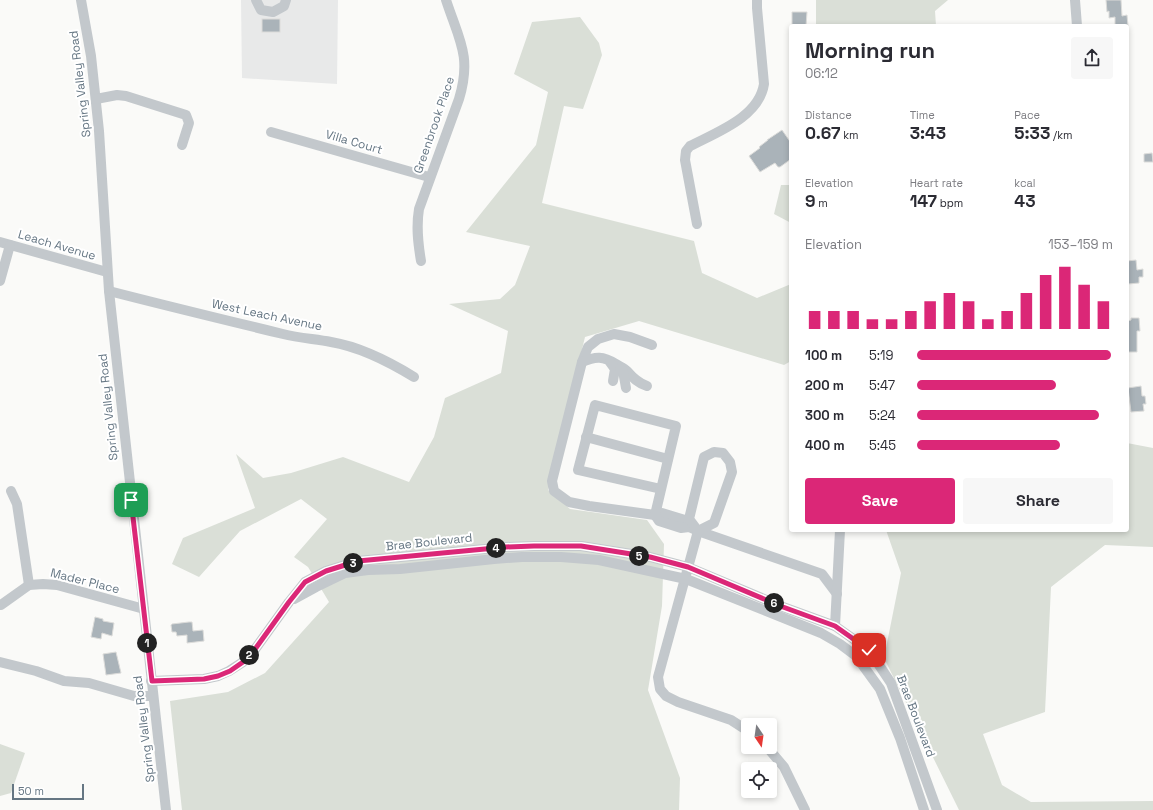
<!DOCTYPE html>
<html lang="en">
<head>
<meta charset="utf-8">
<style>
  body { margin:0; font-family:"Space Grotesk",sans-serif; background:#f7f7f7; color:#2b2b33; height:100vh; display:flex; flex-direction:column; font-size:15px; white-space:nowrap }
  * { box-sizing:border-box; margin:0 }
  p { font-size:13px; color:#7c7c81 }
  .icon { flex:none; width:22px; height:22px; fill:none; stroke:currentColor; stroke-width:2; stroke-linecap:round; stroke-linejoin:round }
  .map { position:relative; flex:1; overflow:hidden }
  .sheet { position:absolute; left:789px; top:24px; width:340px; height:508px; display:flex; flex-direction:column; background:#fff; border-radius:4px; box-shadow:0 2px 6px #0003 }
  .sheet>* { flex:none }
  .needle { width:26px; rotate:167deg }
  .tools { position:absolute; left:741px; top:718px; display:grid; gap:8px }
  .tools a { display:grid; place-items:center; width:36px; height:36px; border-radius:4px; background:#fff; box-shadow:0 2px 6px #0003; font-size:20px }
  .scale { position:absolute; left:12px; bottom:10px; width:72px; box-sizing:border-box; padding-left:4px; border:2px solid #657683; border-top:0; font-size:11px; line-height:14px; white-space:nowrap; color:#657683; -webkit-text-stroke:3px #fff; paint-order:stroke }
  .pin { position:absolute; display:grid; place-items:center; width:34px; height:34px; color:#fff; margin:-17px; border-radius:8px; box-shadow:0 2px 6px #0006 }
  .km { position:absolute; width:20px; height:20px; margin:-10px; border-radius:50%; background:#222; color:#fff; font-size:11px; line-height:20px; text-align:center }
  .round { display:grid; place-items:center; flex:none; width:42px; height:42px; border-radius:4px; background:#f7f7f7 }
  .head { display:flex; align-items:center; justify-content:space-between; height:68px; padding:0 16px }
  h1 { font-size:22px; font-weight:800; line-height:30px }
  .metrics { display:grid; grid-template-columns:repeat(3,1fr); gap:6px; height:68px; padding:4px 16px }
  .metrics div { display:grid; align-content:center }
  .metrics b { font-size:17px; font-weight:800 }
  .metrics small { font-size:11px; font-weight:400 }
  .metrics p { font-size:11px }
  .chart { height:112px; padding:8px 16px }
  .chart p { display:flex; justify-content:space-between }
  .chart svg { width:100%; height:72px; margin-top:4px; stroke:#db2777; stroke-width:6 }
  .cta { display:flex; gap:8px; margin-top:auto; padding:8px 16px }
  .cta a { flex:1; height:46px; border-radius:4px; background:#db2777; color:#fff; font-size:16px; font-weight:800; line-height:46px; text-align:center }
  .cta a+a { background:#f7f7f7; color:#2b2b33 }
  ul { padding:0 16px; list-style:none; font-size:13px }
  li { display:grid; grid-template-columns:64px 48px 1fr; align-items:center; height:30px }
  li i { height:10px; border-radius:5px; background:#db2777 }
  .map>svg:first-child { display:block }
</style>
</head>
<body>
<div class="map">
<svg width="1153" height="810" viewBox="0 0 1153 810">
  <rect width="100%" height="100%" fill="#fafaf8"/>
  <polygon fill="#e8e9e9" points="241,0 338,0 337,84 242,78"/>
  <g fill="#dadfd7">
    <polygon points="816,0 948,0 935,11 936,26 816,26"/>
    <polygon points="580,17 599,43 602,55 583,109 564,106 542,203 694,241 702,273 757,298 791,284 791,361 784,365 639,321 585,337 548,490 570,509 647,520 664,544 662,606 648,690 680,778 679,810 182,810 170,701 228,692 265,673 329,602 308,567 294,557 327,519 301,499 240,531 199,577 172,564 183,538 255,508 236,454 263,478 291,473 343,457 409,482 434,437 445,398 501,373 508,331 449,304 500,299 515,285 530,246 466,232 536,145 548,92 514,74 532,22"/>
    <polygon points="781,185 791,185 791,223 774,214"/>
    <polygon points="1127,443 1153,448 1153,547 1105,545 1051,587 1045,712 983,734 1002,785 1031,802 1153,801 1153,810 959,810 884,658 901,573 886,530 1127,530"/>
    <polygon points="0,744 25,753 11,793 0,796"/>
  </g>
  <g fill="#aab3b9" stroke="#dcdcda">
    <polygon points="1106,0 1121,0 1122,16 1127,15 1128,26 1115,26 1115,17 1109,18 1109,11 1107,12"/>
    <polygon points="792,12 807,12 806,26 792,26"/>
    <rect x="262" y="19" width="18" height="13"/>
    <polygon points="782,130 791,143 791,159 780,167 778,167 775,163 760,172 749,156 760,148 759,147 768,140 767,140"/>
    <polygon points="1152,153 1153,162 1144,162 1144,154"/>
    <polygon points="1136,260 1137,270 1143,269 1143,277 1139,277 1139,283 1128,284 1127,261"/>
    <polygon points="1131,318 1139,318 1140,331 1137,331 1137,352 1127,352 1127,321 1131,320"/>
    <polygon points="1141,386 1142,396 1145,396 1146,404 1143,404 1144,411 1131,412 1128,388"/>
    <polygon points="95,617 103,619 103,621 114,623 112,636 102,633 101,639 91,637"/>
    <polygon points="189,622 192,622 193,631 203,630 204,641 187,643 187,635 177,636 176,632 172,632 171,625 172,624"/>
    <polygon points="116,652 121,673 106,675 103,654"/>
  </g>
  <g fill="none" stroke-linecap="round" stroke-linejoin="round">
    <g stroke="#c3c8cc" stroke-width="10">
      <polyline points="81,0 91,56 99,131 109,291 166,810"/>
      <polyline points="256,0 261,10 273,12 284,6 286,0"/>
      <polyline points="1075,0 1077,26"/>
      <polyline points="96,99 117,95 126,96 186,115 189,123 182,145"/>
      <polyline points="271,132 429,177"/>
      <path d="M697,224L685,160L686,151L690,146C717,132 759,117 764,84L757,8V0"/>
      <polyline points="0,242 107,272"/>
      <path d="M421,261C418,243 416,227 419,209L459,99C472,56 459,40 446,0"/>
      <polyline points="0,281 10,245"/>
      <path d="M109,291C167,306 225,320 283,334C299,338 315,339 331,342C361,347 388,361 414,377"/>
      <polyline points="652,345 630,337 614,334 598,339 588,347 582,362 552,481 554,491 569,502 589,506 655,515 662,513 685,520 689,527 698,531 822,574 837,594"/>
      <path d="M582,362C596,356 603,356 616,364C619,366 624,368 627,371C633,378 638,383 647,386"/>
      <polyline points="610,362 615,369 613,381"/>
      <polyline points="620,369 623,371 626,388"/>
      <polyline points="586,437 668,459"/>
      <polyline points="661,489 578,470 595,405 676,426 655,515 659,521 681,528 689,527"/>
      <polyline points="11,491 17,504 29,585"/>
      <polyline points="695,527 689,519 704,457 714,452 723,453 730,462 732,472 714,523 698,531 658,677 660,689 666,696 678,702 731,720 748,731"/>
      <polyline points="294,599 316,587 345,573 368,570 400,569 494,559 522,557 561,557 599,560 686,579 821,633 840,644 856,656 880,689 900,738 924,810"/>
      <polyline points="1,605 29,585 43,584 57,585 144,609"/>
      <polyline points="835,626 840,530"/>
      <polyline points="0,662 36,671 64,681 89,683 134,696 153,696"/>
      <polyline points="151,681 204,679 218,676 229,671 243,662 253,652 289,602 305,582 326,571 358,561 506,547 534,546 581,546 650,557 688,567 783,607 835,626 869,650 891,683 937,810"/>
      <polyline points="767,747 784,767 805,810"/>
    </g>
  </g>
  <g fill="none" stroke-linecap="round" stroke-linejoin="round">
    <g stroke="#fff" stroke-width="8">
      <polyline id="route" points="131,500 152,681 204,679 218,676 230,671 243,662 253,652 289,602 305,582 326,571 358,561 506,547 534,546 581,546 650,557 688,567 783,607 835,626 869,650"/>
    </g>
    <use href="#route" stroke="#db2777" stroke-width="5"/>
  </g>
  <g text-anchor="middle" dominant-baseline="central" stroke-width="4" stroke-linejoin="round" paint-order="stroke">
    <g font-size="12" fill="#657683" stroke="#fff">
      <text transform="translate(80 84) rotate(-97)">Spring Valley Road</text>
      <text transform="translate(434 125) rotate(-71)">Greenbrook Place</text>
      <text transform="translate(354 142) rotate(16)">Villa Court</text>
      <text transform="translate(57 245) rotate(16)">Leach Avenue</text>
      <text transform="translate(267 315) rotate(12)">West Leach Avenue</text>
      <text transform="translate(108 407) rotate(-96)">Spring Valley Road</text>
      <text transform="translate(429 542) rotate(-6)">Brae Boulevard</text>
      <text transform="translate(85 581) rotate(14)">Mader Place</text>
      <text transform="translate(916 716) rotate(69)">Brae Boulevard</text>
      <text transform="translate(144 729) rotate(-97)">Spring Valley Road</text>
    </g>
  </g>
</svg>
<div class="tools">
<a><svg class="needle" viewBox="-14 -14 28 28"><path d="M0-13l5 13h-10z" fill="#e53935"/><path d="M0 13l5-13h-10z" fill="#7c7c81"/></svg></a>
<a><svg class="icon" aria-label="locate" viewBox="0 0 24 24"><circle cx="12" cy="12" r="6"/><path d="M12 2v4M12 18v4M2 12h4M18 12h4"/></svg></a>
</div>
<div class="scale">50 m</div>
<div class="pin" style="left:131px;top:500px;background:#1e9e55"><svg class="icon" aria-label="arrive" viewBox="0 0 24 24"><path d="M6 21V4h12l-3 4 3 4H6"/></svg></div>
<div class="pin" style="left:869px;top:650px;background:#d93025"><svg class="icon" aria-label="check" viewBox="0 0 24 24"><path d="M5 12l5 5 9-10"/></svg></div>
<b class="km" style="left:147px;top:643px">1</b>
<b class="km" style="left:249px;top:655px">2</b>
<b class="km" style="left:353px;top:563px">3</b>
<b class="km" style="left:496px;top:548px">4</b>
<b class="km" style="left:639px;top:556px">5</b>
<b class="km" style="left:774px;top:603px">6</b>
<section class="sheet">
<div class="head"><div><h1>Morning run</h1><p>06:12</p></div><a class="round"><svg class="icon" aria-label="share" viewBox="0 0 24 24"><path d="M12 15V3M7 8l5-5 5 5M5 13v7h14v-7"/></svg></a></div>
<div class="metrics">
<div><p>Distance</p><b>0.67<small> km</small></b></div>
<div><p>Time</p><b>3:43</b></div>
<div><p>Pace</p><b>5:33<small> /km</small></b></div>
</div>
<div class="metrics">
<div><p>Elevation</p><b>9<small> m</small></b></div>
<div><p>Heart rate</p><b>147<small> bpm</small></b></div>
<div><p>kcal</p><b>43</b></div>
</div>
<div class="chart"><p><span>Elevation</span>153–159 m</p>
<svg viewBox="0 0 160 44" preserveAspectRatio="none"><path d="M5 44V33M15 44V33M25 44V33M35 44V38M45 44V38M55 44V33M65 44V27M75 44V22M85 44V27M95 44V38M105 44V33M115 44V22M125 44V11M135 44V6M145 44V17M155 44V27"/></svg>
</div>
<ul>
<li><b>100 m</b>5:19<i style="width:99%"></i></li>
<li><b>200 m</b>5:47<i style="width:71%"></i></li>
<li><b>300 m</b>5:24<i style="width:93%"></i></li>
<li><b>400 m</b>5:45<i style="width:73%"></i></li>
</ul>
<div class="cta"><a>Save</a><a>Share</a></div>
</section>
</div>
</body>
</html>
